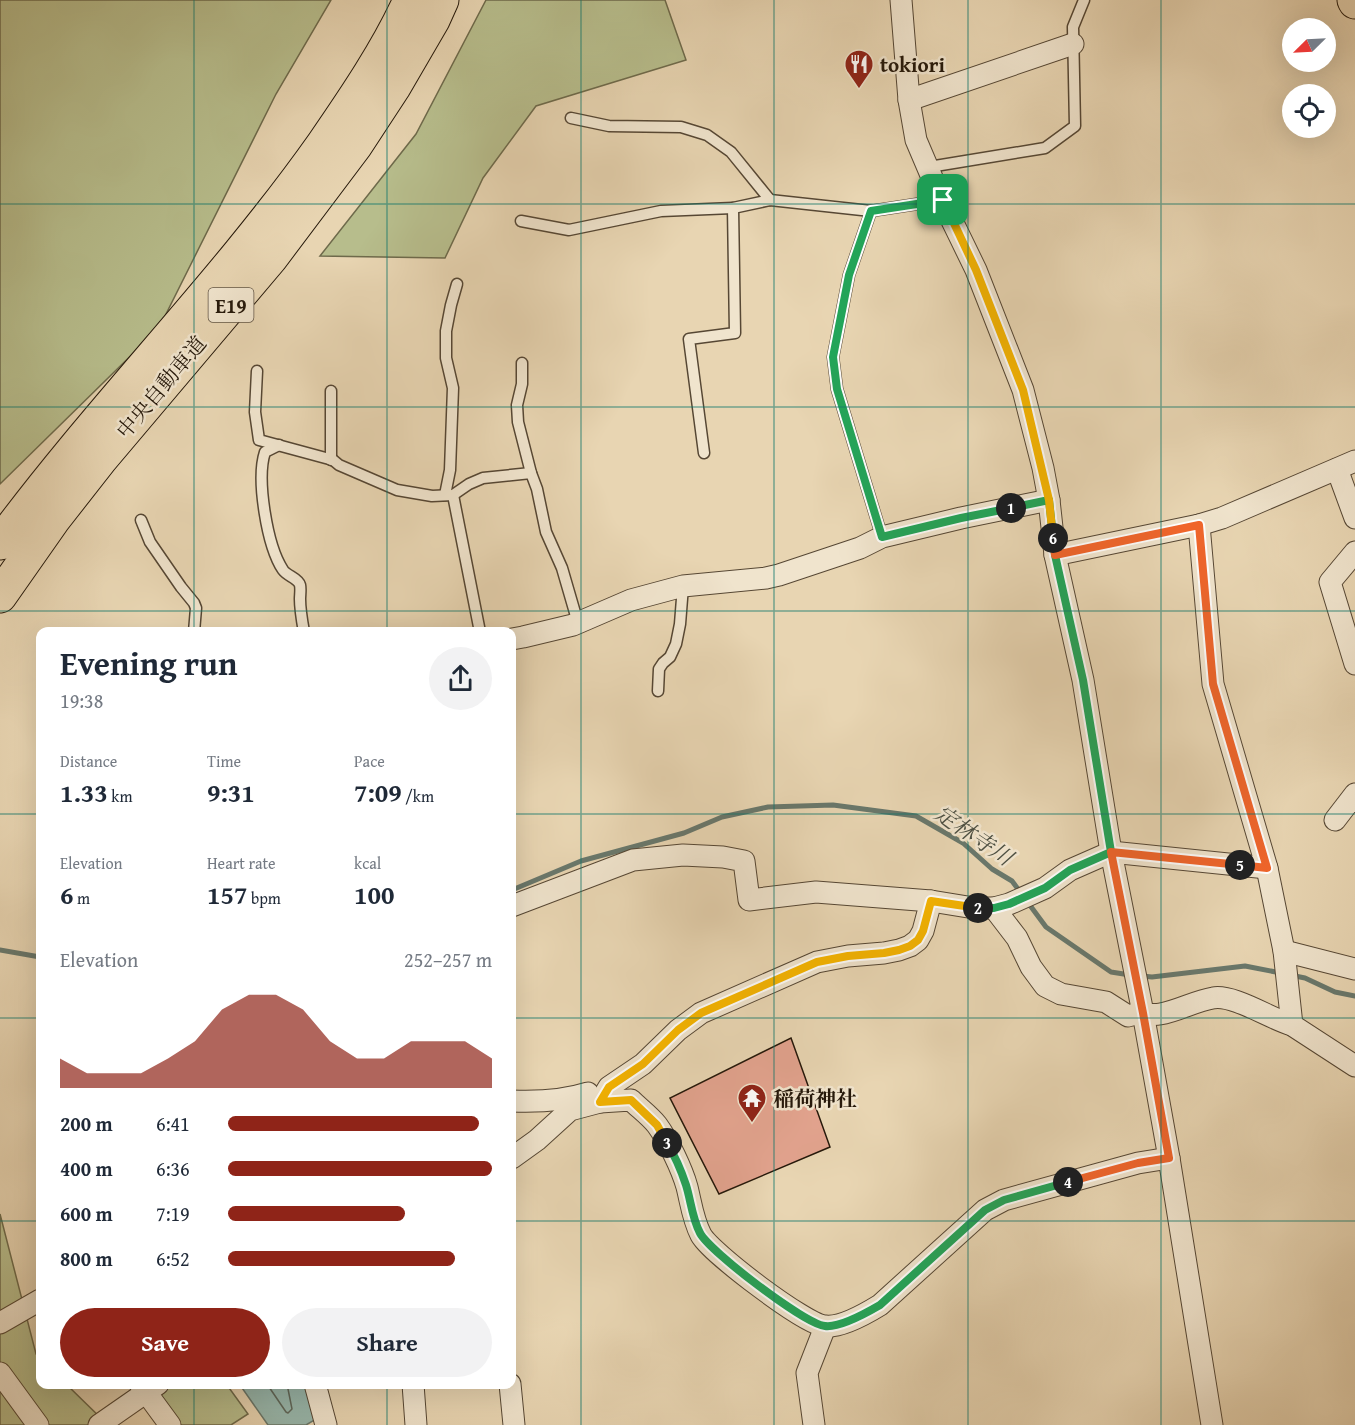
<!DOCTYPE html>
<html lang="en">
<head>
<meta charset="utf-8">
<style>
  body { margin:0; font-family:"Gentium Book Plus","Noto Serif JP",serif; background:#f2f2f3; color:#1f2937; height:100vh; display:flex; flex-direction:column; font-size:22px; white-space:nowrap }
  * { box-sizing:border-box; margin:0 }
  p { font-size:20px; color:#747a83 }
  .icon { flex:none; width:33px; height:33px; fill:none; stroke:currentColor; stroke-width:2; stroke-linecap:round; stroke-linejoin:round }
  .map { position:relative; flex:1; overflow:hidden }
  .sheet { position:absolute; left:36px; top:627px; width:480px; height:762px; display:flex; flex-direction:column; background:#fff; border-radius:12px; box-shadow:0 6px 24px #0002 }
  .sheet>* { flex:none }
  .needle { width:39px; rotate:246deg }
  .fabs { position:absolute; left:1282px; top:18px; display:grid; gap:12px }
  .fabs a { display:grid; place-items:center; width:54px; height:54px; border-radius:50%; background:#fff; box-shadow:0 6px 24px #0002; font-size:30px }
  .pin { position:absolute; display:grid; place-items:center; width:51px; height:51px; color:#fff; margin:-26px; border-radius:12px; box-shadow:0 3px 9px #0006 }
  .km { position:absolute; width:30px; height:30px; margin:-15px; border-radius:50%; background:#222; color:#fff; font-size:16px; line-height:30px; text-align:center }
  .round { display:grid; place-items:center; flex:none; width:63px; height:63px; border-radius:32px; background:#f2f2f3 }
  .head { display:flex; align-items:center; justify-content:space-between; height:102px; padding:0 24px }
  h1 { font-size:33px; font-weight:700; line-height:45px }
  .metrics { display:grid; grid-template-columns:repeat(3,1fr); gap:9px; height:102px; padding:6px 24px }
  .metrics div { display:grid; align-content:center }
  .metrics b { font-size:26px; font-weight:700 }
  .metrics small { font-size:16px; font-weight:400 }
  .metrics p { font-size:16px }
  .chart { height:168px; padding:12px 24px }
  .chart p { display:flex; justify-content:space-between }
  .chart svg { width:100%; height:108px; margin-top:6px; fill:#8f2418; opacity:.7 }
  .button { display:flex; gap:12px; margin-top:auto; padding:12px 24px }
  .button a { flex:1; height:69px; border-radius:36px; background:#8f2418; color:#fff; font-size:24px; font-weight:700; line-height:69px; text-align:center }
  .button a+a { background:#f2f2f3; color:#1f2937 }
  ul { padding:0 24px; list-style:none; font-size:20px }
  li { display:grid; grid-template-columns:96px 72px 1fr; align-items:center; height:45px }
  li i { height:15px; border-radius:8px; background:#8f2418 }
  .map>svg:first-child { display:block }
</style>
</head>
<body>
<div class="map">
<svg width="1355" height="1425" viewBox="0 0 1355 1425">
  <rect width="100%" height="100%" fill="#e8d5b2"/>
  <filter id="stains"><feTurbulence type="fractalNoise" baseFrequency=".00333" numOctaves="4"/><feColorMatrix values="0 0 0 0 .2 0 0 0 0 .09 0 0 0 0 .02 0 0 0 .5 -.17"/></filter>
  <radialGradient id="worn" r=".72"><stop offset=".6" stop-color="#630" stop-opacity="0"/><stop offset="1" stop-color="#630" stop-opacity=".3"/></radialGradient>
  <g fill="#b7bd8c" stroke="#6e6a4b" stroke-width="1.5">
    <polygon points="0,0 331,0 276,94 159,328 0,484"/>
    <polygon points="486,0 665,0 686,60 536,106 483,178 445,258 320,256 416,134"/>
    <polygon points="0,1214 36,1354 40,1359 40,1384 67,1385 108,1425 0,1425"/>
    <polygon points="170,1385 227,1385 248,1414 231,1425 178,1425 154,1393"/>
  </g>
  <polygon fill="#97b8ae" stroke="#69786c" stroke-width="1.5" points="240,1385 309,1385 318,1418 306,1425 268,1425"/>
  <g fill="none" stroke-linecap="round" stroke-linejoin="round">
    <polyline stroke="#5e685c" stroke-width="1.5" points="267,1384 286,1412 288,1413 292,1409 287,1384"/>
    <g stroke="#69786c" stroke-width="5">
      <polyline points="512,890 581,861 684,833 722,817 768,807 833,805 916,816 963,843 992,869 1012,881 1021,893"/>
      <polyline points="1026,900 1046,927 1111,972 1130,975"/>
      <polyline points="0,950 40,957"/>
      <polyline points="1290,975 1305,978 1335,992 1355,996"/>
      <polyline points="1142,976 1152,977 1245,966 1281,973"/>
    </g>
  </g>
  <polygon fill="#e2a38e" stroke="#25180a" stroke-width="1.5" points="791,1038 830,1147 719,1194 670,1098"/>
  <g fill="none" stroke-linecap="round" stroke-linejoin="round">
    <g stroke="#564734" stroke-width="13">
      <g id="service">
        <polyline points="571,118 609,126 681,127 707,135 731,152 770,200"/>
        <polyline points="929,167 1045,148 1075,126 1073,27 1084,0"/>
        <polyline points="871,211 849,275 833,357 837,389 882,537"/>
        <polyline points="521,221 569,230 661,211 733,208"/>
        <polyline points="522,363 522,384 517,405 518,422 531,473 537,489 546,532 562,568 578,623"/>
        <polyline points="257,371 255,412 259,440 333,460 339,465 397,490 432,496 453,495 469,484 483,478 531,473"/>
        <polyline points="331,391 331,460"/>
        <path d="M279,445L265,452C256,479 267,546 283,570C287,576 298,578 300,585C301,589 300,595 300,599C300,610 302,621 304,632"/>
        <polyline points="704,453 689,339 735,333 733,208 770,200 871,211 943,200"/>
        <polyline points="445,495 450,470 453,388 446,358 446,331 451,305 457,284"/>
        <polyline points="453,495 480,632"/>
        <polyline points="141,520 150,542 181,587 194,603 196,608 194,632"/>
        <polyline points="658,691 659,669 663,663 670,657 676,644 680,624 683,586"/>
      </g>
    </g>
    <g stroke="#564734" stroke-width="23">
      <g id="minor">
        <polyline points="901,0 909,100 916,140 939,194 976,270 1023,390 1043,468 1049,500 1055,555 1083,680 1111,852 1143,1013 1169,1158 1212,1425"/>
        <polyline points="909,100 1073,44"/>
        <polyline points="1337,469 1355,518"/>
        <polyline points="1199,525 1213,684 1267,868 1284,951 1292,1025"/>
        <polyline points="1355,552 1330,582 1355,664"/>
        <polyline points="1055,555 1199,525 1222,518 1355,461"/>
        <polyline points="512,639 523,637 573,625 631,600 683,586 766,578 779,575 860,548 882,537 961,518 1049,500"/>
        <polyline points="1335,820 1355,794"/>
        <polyline points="512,906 633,860 683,855 723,857 744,861 749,900 816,892 931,901 974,908 994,908 1009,904 1045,888 1070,870 1111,852 1267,868"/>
        <path d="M994,908L1017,938L1031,967L1045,986L1061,994L1106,1002L1128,1016C1142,1011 1148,1016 1160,1014C1178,1011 1195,1001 1213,998C1233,994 1271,1019 1292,1025L1355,1066"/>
        <polyline points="1284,951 1355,969"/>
        <path d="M512,1101C537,1102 563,1101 588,1093"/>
        <polyline points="600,1102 609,1087 643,1064 678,1030 701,1013 817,962 848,956 884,953 899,950 910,946 918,940 923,931 931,901"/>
        <path d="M512,1158L537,1140L570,1110L600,1102L631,1100C639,1108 650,1116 657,1125C668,1140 682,1169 687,1187C691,1203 693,1220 701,1235C711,1253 806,1325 825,1326C841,1328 867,1313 880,1305L985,1210L1004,1200L1138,1163L1169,1158"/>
        <polyline points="0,1323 40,1300"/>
        <polyline points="0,1373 38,1425"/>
        <polyline points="140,1384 170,1425"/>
        <polyline points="315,1384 326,1425"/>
        <polyline points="413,1384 416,1425"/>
        <polyline points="510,1384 514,1425"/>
        <polyline points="99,1425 158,1384"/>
        <polyline points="814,1425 807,1373 825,1327"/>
      </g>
    </g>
    <g stroke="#25180a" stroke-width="35">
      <polyline id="trunk" points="1354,0 1355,2"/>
    </g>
    <g stroke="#25180a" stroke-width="35">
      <g id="motorway">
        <path d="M0,543C102,405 224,284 323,144C354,99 388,49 410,0"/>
        <polyline points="0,596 54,519 101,459 271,258 356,145 394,87 433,20 442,0"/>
      </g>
    </g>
    <use href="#service" stroke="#f0e4cd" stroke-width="10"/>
    <use href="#minor" stroke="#f0e4cd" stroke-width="21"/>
    <use href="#trunk" stroke="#e8d5b2" stroke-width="33"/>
    <use href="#motorway" stroke="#e8d5b2" stroke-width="33"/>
  </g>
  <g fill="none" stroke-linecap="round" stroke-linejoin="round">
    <g stroke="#fff" stroke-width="12">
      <polyline id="split-1" points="943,200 871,211 849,275 833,357 837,389 882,537 961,518 1011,508"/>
    </g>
    <g stroke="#fff" stroke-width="12">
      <polyline id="split-2" points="978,908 994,908 1009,904 1045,888 1070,870 1111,852 1083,680 1055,555 1049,500 1011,508"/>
    </g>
    <g stroke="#fff" stroke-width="12">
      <polyline id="split-3" points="667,1143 657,1125 631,1100 600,1102 609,1087 643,1064 678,1030 701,1013 817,962 848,956 884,953 899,950 910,946 918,940 923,931 931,901 978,908"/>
    </g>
    <g stroke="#fff" stroke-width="12">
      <path id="split-4" d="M667,1143C675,1156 681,1170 686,1185C691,1201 692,1218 700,1233C710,1252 805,1324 825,1326C840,1328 868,1312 880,1305L985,1210L1004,1200L1068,1182"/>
    </g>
    <g stroke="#fff" stroke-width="12">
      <polyline id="split-5" points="1068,1182 1138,1163 1169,1158 1143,1013 1111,852 1240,865"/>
    </g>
    <g stroke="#fff" stroke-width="12">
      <polyline id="split-6" points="1053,538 1055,555 1199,525 1213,684 1267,868 1240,865"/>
    </g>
    <g stroke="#fff" stroke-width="12">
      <polyline id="split-7" points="943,200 976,270 1023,390 1049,500 1053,538"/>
    </g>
    <use href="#split-1" stroke="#22a559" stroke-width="8"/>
    <use href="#split-2" stroke="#22a559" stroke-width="8"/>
    <use href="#split-3" stroke="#f5b400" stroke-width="8"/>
    <use href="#split-4" stroke="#22a559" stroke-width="8"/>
    <use href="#split-5" stroke="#f0652b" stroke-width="8"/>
    <use href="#split-6" stroke="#f0652b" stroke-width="8"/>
    <use href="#split-7" stroke="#f5b400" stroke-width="8"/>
  </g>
  <path fill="none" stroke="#0f766e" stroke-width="1.5" stroke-opacity="0.55" d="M194,0V632M387,0V632M581,0V1425M774,0V1425M968,0V1425M1161,0V1425M0,204H1355M0,407H1355M0,611H1355M0,814H40M512,814H1355M0,1018H40M512,1018H1355M0,1221H40M512,1221H1355M194,1384V1425M387,1384V1425"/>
  <defs>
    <g id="restaurant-pin" transform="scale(1.5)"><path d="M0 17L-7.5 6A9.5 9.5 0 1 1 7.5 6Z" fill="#8f2418" stroke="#f0e4cd"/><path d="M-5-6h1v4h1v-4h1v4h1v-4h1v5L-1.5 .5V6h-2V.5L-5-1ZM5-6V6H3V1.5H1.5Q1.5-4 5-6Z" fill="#fff"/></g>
    <g id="temple-pin" transform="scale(1.5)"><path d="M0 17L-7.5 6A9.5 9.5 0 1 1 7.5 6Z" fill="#8f2418" stroke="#f0e4cd"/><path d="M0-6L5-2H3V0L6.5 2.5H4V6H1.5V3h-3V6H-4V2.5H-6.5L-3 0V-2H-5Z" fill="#fff"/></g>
  </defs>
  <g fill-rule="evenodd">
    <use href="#restaurant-pin" x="859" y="64"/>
    <use href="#temple-pin" x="752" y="1098"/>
  </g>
  <g text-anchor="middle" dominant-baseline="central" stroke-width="5" stroke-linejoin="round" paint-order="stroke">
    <rect fill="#f0e4cd" stroke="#625544" stroke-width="1.5" x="208.5" y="288" width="45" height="34" rx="4.5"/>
    <g font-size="20" font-weight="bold" fill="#25180a">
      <text x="231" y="305">E19</text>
    </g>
    <g font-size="21" font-weight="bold" fill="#25180a" stroke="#f0e4cd" text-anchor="start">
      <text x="880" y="64">tokiori</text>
      <text x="773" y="1098">稲荷神社</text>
    </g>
    <g font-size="21" fill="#25180a" stroke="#f0e4cd">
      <text transform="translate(161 387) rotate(-50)">中央自動車道</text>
    </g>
    <g font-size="22" font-style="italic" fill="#4d5043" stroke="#f0e4cd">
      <text transform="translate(974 835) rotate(34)">定林寺川</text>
    </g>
  </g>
  <rect width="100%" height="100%" filter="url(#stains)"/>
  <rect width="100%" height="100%" fill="url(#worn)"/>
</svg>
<div class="fabs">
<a><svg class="needle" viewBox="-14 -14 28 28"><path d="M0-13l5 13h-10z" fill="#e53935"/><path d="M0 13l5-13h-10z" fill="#747a83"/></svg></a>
<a><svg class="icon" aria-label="locate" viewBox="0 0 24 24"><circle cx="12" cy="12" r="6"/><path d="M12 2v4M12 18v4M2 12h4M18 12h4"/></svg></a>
</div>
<div class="pin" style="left:943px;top:200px;background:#1e9e55"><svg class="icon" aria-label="arrive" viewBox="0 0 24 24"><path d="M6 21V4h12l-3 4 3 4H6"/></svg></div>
<b class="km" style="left:1011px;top:508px">1</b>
<b class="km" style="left:978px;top:908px">2</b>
<b class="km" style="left:667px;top:1143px">3</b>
<b class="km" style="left:1068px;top:1182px">4</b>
<b class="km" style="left:1240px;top:865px">5</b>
<b class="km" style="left:1053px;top:538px">6</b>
<section class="sheet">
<div class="head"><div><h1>Evening run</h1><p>19:38</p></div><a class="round"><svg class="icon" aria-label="share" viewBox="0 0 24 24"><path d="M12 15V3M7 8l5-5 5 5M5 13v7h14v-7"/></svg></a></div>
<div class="metrics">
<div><p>Distance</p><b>1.33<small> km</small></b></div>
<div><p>Time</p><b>9:31</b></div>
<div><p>Pace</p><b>7:09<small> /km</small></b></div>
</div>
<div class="metrics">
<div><p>Elevation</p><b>6<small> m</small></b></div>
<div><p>Heart rate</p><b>157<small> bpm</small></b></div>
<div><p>kcal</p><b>100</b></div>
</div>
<div class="chart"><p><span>Elevation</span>252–257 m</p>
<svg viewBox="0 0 160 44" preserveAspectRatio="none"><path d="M0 44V32L10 38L20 38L30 38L40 32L50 25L60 12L70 6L80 6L90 12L100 25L110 32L120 32L130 25L140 25L150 25L160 32V44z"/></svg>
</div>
<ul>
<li><b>200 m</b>6:41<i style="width:95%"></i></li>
<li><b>400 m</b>6:36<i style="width:100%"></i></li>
<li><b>600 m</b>7:19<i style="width:67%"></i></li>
<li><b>800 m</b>6:52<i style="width:86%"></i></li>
</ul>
<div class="button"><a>Save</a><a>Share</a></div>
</section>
</div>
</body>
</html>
